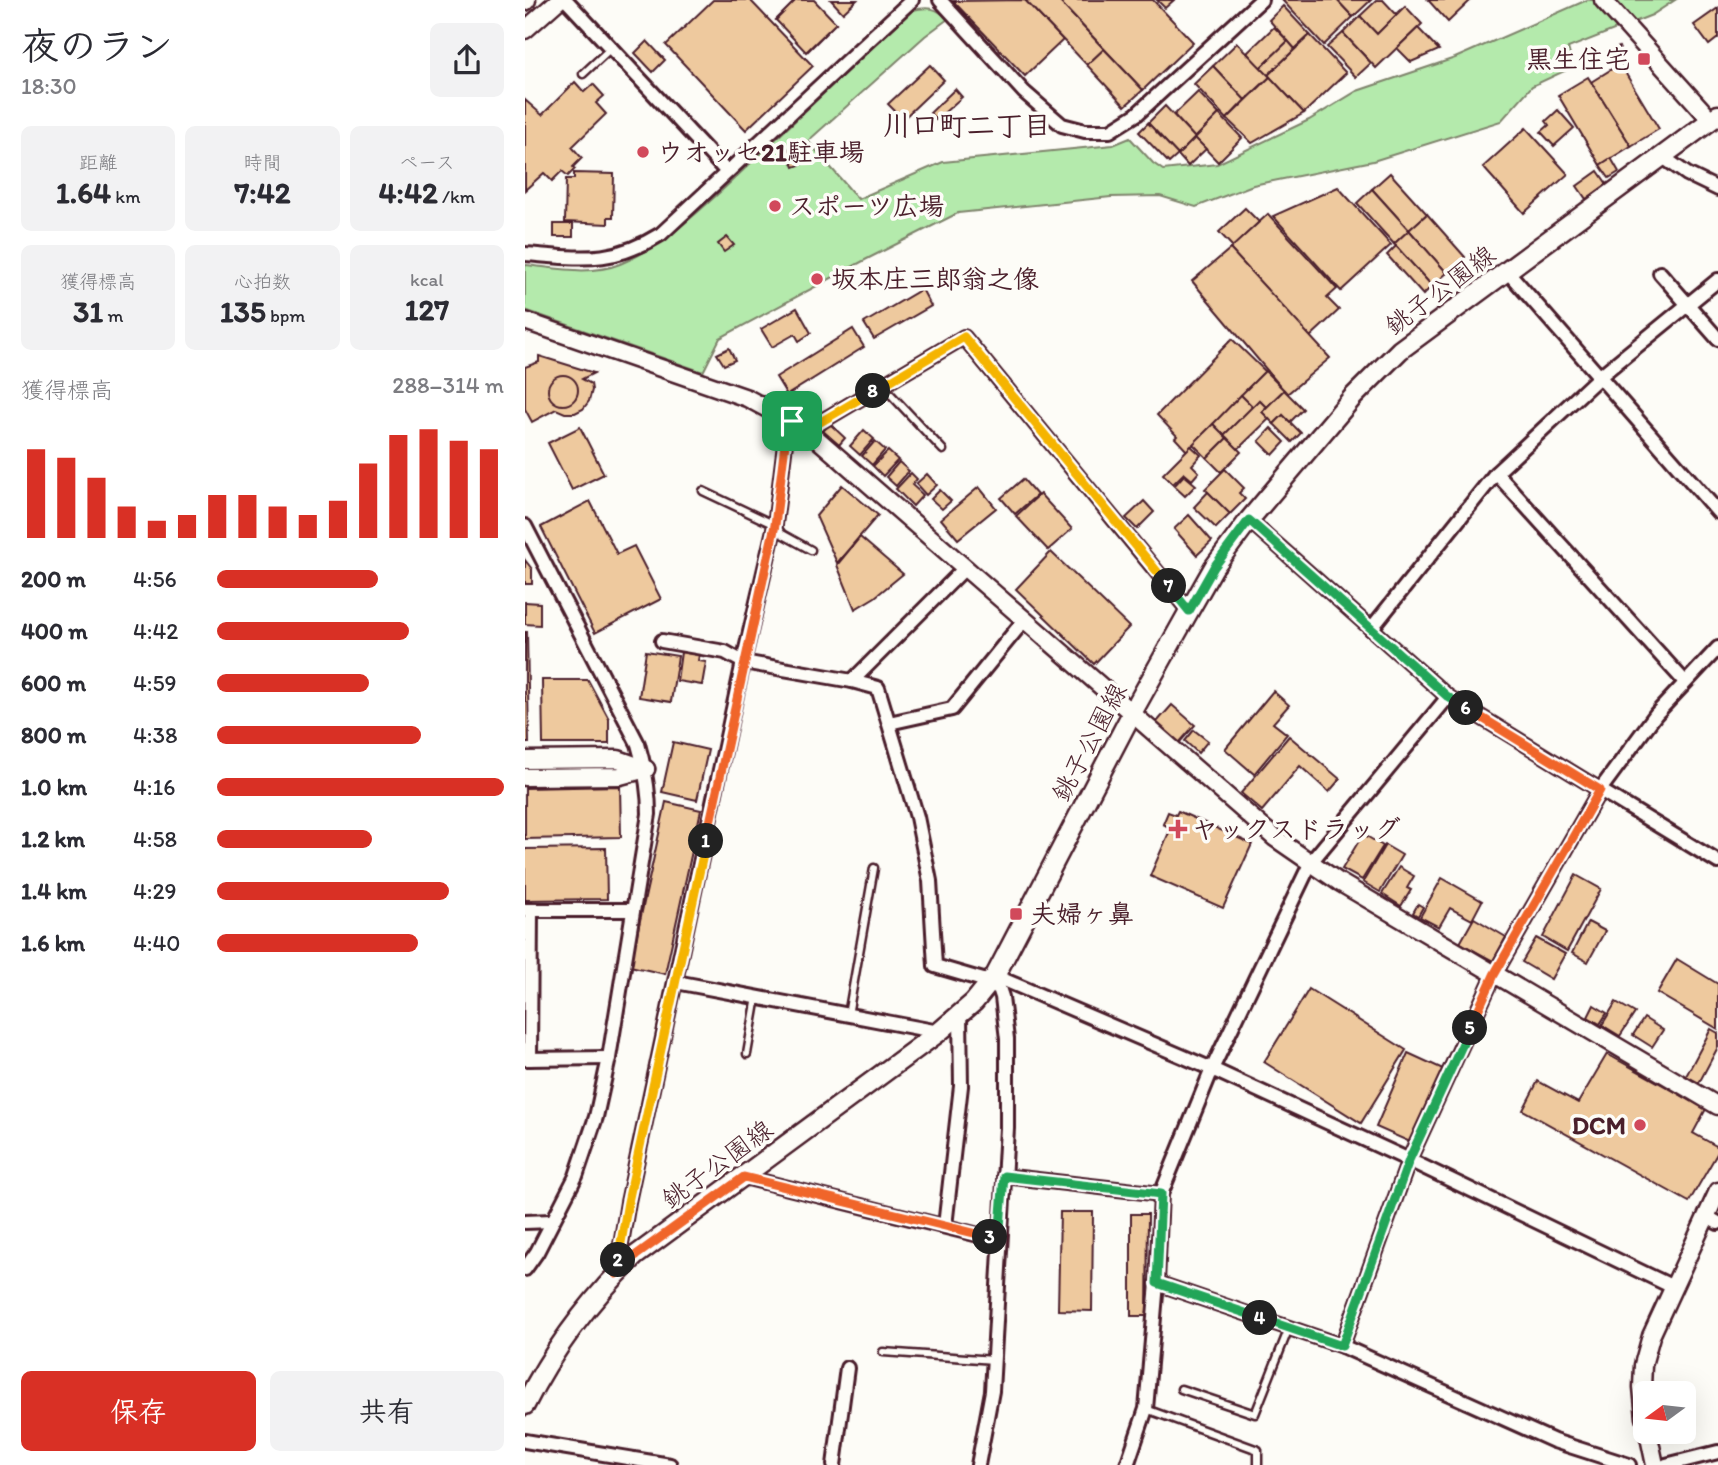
<!DOCTYPE html>
<html lang="ja">
<head>
<meta charset="utf-8">
<style>
  body { margin:0; font-family:Itim,"Klee One",sans-serif; background:#f2f2f3; color:#2b2b33; height:100vh; display:flex; flex-direction:column; font-size:26px; white-space:nowrap }
  * { box-sizing:border-box; margin:0 }
  p { font-size:23px; color:#7c7c81 }
  .icon { flex:none; width:38px; height:38px; fill:none; stroke:currentColor; stroke-width:2; stroke-linecap:round; stroke-linejoin:round }
  .map { position:relative; flex:1; overflow:hidden }
  .panel { display:flex; flex-direction:column; background:#fff; width:525px }
  .panel>* { flex:none }
  .needle { width:46px; rotate:255deg }
  .controls { position:absolute; left:1108px; top:1381px; display:grid; gap:14px }
  .controls a { display:grid; place-items:center; width:63px; height:63px; border-radius:10px; background:#fff; box-shadow:0 7px 28px #0002; font-size:35px }
  .pin { position:absolute; display:grid; place-items:center; width:60px; height:60px; color:#fff; margin:-30px; border-radius:14px; box-shadow:0 4px 10px #0006 }
  .km { position:absolute; width:35px; height:35px; margin:-18px; border-radius:50%; background:#222; color:#fff; font-size:19px; line-height:35px; text-align:center }
  .round { display:grid; place-items:center; flex:none; width:74px; height:74px; border-radius:10px; background:#f2f2f3 }
  .overview { display:flex; align-items:center; justify-content:space-between; height:119px; padding:0 21px }
  h1 { font-size:38px; font-weight:800; line-height:52px }
  .stats { display:grid; grid-template-columns:repeat(3,1fr); gap:10px; height:119px; padding:7px 21px }
  .stats div { display:grid; align-content:center; border-radius:10px; background:#f2f2f3; text-align:center }
  .stats b { font-size:30px; font-weight:800 }
  .stats small { font-size:19px; font-weight:400 }
  .stats p { font-size:19px }
  .chart { height:196px; padding:14px 21px }
  .chart p { display:flex; justify-content:space-between }
  .chart svg { width:100%; height:126px; margin-top:7px; stroke:#d93025; stroke-width:6 }
  .button { display:flex; gap:14px; margin-top:auto; padding:14px 21px }
  .button a { flex:1; height:80px; border-radius:10px; background:#d93025; color:#fff; font-size:28px; font-weight:800; line-height:80px; text-align:center }
  .button a+a { background:#f2f2f3; color:#2b2b33 }
  ul { padding:0 21px; list-style:none; font-size:23px }
  li { display:grid; grid-template-columns:112px 84px 1fr; align-items:center; height:52px }
  li i { height:18px; border-radius:9px; background:#d93025 }
  main { display:flex; flex:1; min-height:0 }
  .map>svg:first-child { display:block }
</style>
</head>
<body>
<main>
<section class="panel">
<div class="overview"><div><h1>夜のラン</h1><p>18:30</p></div><a class="round"><svg class="icon" aria-label="share" viewBox="0 0 24 24"><path d="M12 15V3M7 8l5-5 5 5M5 13v7h14v-7"/></svg></a></div>
<div class="stats">
<div><p>距離</p><b>1.64<small> km</small></b></div>
<div><p>時間</p><b>7:42</b></div>
<div><p>ペース</p><b>4:42<small> /km</small></b></div>
</div>
<div class="stats">
<div><p>獲得標高</p><b>31<small> m</small></b></div>
<div><p>心拍数</p><b>135<small> bpm</small></b></div>
<div><p>kcal</p><b>127</b></div>
</div>
<div class="chart"><p><span>獲得標高</span>288–314 m</p>
<svg viewBox="0 0 160 44" preserveAspectRatio="none"><path d="M5 44V13M15 44V16M25 44V23M35 44V33M45 44V38M55 44V36M65 44V29M75 44V29M85 44V33M95 44V36M105 44V31M115 44V18M125 44V8M135 44V6M145 44V10M155 44V13"/></svg>
</div>
<ul>
<li><b>200 m</b>4:56<i style="width:56%"></i></li>
<li><b>400 m</b>4:42<i style="width:67%"></i></li>
<li><b>600 m</b>4:59<i style="width:53%"></i></li>
<li><b>800 m</b>4:38<i style="width:71%"></i></li>
<li><b>1.0 km</b>4:16<i style="width:100%"></i></li>
<li><b>1.2 km</b>4:58<i style="width:54%"></i></li>
<li><b>1.4 km</b>4:29<i style="width:81%"></i></li>
<li><b>1.6 km</b>4:40<i style="width:70%"></i></li>
</ul>
<div class="button"><a>保存</a><a>共有</a></div>
</section>
<div class="map">
<svg width="1193" height="1465" viewBox="0 0 1193 1465">
  <rect width="100%" height="100%" fill="#fdfcf7"/>
  <filter id="ink" filterUnits="userSpaceOnUse"><feTurbulence type="fractalNoise" baseFrequency=".0143" numOctaves="2"/><feDisplacementMap in="SourceGraphic" scale="14" xChannelSelector="R" yChannelSelector="G"/><feConvolveMatrix kernelMatrix="1 2 1 2 8 2 1 2 1" color-interpolation-filters="sRGB"/></filter>
  <g filter="url(#ink)">
    <path fill="#b4eaac" stroke="#7f846c" stroke-width="2" d="M1062,0H1150L1127,15L1043,48L1048,67L1007,86L976,121L848,161L728,185L671,207L635,196L586,197L433,213L340,260L195,338L178,372L0,310V265C31,268 65,276 95,264C134,248 163,221 194,193C259,132 322,70 388,10C403,6 412,8 423,19L400,36L283,141L333,199L418,162L588,145L605,138L628,163L638,170L692,164L784,120L832,91L930,58Z"/>
    <g fill="#eec99e" stroke="#4a1f2b" stroke-width="2">
      <polygon points="188,0 225,0 288,66 221,130 141,45"/>
      <polygon points="271,0 288,0 311,23 283,51 251,20"/>
      <polygon points="271,0 289,0 311,23 281,52 251,20"/>
      <polygon points="306,0 332,0 318,13"/>
      <polygon points="500,0 538,40 500,76 428,1"/>
      <polygon points="500,0 539,0 536,3 579,49 562,65"/>
      <polygon points="539,0 628,0 668,42 618,90 536,3"/>
      <polygon points="632,0 649,0 640,8"/>
      <polygon points="757,0 812,0 828,17 799,45"/>
      <polygon points="812,0 846,0 828,17"/>
      <polygon points="852,0 858,0 872,15 852,34 835,16"/>
      <polygon points="903,0 946,0 923,22"/>
      <polygon points="758,6 785,35 770,49 744,20"/>
      <polygon points="880,6 897,24 851,68 818,33 835,16 852,34"/>
      <polygon points="1193,8 1193,38 1184,45 1169,25"/>
      <polygon points="749,27 763,41 735,68 722,53"/>
      <polygon points="893,28 914,50 886,62 872,48"/>
      <polygon points="818,33 846,63 831,77 802,47"/>
      <polygon points="785,35 821,73 779,113 743,75"/>
      <polygon points="122,41 140,60 128,72 110,53"/>
      <polygon points="763,41 770,49 743,75 735,68"/>
      <polygon points="712,43 745,77 720,100 688,66"/>
      <polygon points="1094,47 1098,58 1087,62 1082,52"/>
      <polygon points="579,49 618,90 600,106 562,65"/>
      <polygon points="1095,64 1134,129 1106,146 1066,82"/>
      <polygon points="405,65 419,80 378,119 363,104"/>
      <polygon points="688,66 720,100 702,119 669,84"/>
      <polygon points="745,77 779,113 727,143 702,119"/>
      <polygon points="1063,77 1106,146 1075,165 1033,95"/>
      <polygon points="50,82 59,92 68,84 79,96 71,103 81,114 47,147 57,158 48,167 50,169 43,176 37,171 27,181 19,173 0,190 0,100 17,115"/>
      <polygon points="430,89 437,97 411,120 405,113"/>
      <polygon points="673,92 694,114 670,138 649,115"/>
      <polygon points="640,106 670,138 653,155 623,123"/>
      <polygon points="1033,110 1049,128 1029,146 1016,132 1024,125 1021,121"/>
      <polygon points="694,114 717,138 693,162 670,138"/>
      <polygon points="623,123 653,155 644,163 614,132"/>
      <polygon points="1001,128 1043,174 999,213 958,167"/>
      <polygon points="670,138 681,149 663,166 653,155"/>
      <polygon points="271,146 277,164 269,167 262,149"/>
      <polygon points="1086,158 1094,172 1084,178 1075,165"/>
      <polygon points="1073,171 1082,184 1061,199 1052,186"/>
      <polygon points="49,173 89,174 88,217 83,217 83,224 40,222 41,179 49,179"/>
      <polygon points="865,173 902,214 884,230 847,189"/>
      <polygon points="813,187 866,245 816,291 748,216"/>
      <polygon points="847,189 884,230 869,244 832,203"/>
      <polygon points="720,208 734,222 708,247 694,232"/>
      <polygon points="743,214 812,289 802,298 814,310 785,337 705,249"/>
      <polygon points="902,214 940,257 922,273 884,230"/>
      <rect x="29" y="224" width="19" height="13"/>
      <polygon points="884,230 922,273 907,286 869,244"/>
      <polygon points="202,237 209,245 199,252 193,244"/>
      <polygon points="871,246 907,286 898,295 862,255"/>
      <polygon points="705,249 805,358 762,394 667,281"/>
      <polygon points="397,289 406,306 349,339 339,323"/>
      <polygon points="272,308 286,333 274,341 270,334 247,347 236,329"/>
      <polygon points="328,329 339,347 262,395 251,377"/>
      <polygon points="707,339 740,371 662,451 650,438 652,436 632,415"/>
      <polygon points="204,348 210,360 199,365 192,354"/>
      <polygon points="14,356 69,373 57,379 66,384 67,390 64,401 58,409 50,413 40,413 31,409 7,422 0,409 0,367 14,362"/>
      <polygon points="740,371 759,390 741,407 734,400 728,407 716,395"/>
      <circle cx="38" cy="390" r="15"/>
      <polygon points="759,390 778,409 765,422 758,415 749,424 737,412"/>
      <polygon points="716,395 728,407 699,435 688,424"/>
      <polygon points="734,400 741,407 737,412 744,419 713,449 699,435"/>
      <polygon points="758,415 776,433 767,442 749,424"/>
      <polygon points="305,424 320,438 314,445 298,431"/>
      <polygon points="688,424 702,438 682,458 668,444"/>
      <polygon points="55,427 79,474 47,490 23,443"/>
      <polygon points="746,428 760,442 748,455 734,441"/>
      <polygon points="339,430 349,439 335,455 325,446"/>
      <polygon points="702,438 716,452 696,472 682,458"/>
      <polygon points="350,441 360,450 347,465 337,456"/>
      <polygon points="666,446 676,455 667,465 674,472 667,480 659,473 648,484 638,474"/>
      <polygon points="363,451 373,460 358,476 348,466"/>
      <polygon points="374,462 384,471 371,486 361,477"/>
      <polygon points="700,469 719,488 714,493 720,499 705,514 680,489"/>
      <polygon points="386,473 392,479 387,485 398,495 388,506 371,489"/>
      <polygon points="402,474 412,485 401,495 391,484"/>
      <polygon points="659,475 671,485 660,496 649,486"/>
      <polygon points="498,479 512,495 490,514 476,498"/>
      <polygon points="317,485 353,515 312,563 291,516"/>
      <polygon points="454,487 471,508 433,539 416,519"/>
      <polygon points="415,490 426,501 417,509 406,499"/>
      <polygon points="683,492 705,514 691,528 669,507"/>
      <polygon points="515,494 547,529 523,550 491,516"/>
      <polygon points="65,501 92,554 109,546 136,599 70,633 16,527"/>
      <polygon points="619,501 629,512 612,529 601,518"/>
      <polygon points="664,515 687,541 672,555 649,529"/>
      <polygon points="335,537 378,574 350,597 330,609 312,565"/>
      <polygon points="526,552 604,627 569,664 491,589"/>
      <polygon points="0,560 7,569 7,584 0,584"/>
      <polygon points="0,602 15,603 15,625 0,624"/>
      <polygon points="0,632 2,632 4,743 0,743"/>
      <polygon points="121,651 153,656 146,702 114,697"/>
      <polygon points="156,652 174,655 173,661 181,662 177,685 152,681"/>
      <polygon points="17,680 63,680 84,719 84,744 18,744"/>
      <polygon points="748,691 764,705 748,723 762,734 729,774 700,749"/>
      <polygon points="647,705 670,725 654,743 631,723"/>
      <polygon points="669,730 683,741 673,753 660,741"/>
      <polygon points="764,736 815,779 804,792 775,766 737,811 716,793"/>
      <polygon points="148,742 183,750 172,800 137,792"/>
      <polygon points="95,786 96,837 0,839 0,788"/>
      <polygon points="141,802 176,810 140,974 105,966"/>
      <polygon points="653,811 727,844 698,908 625,876 646,828 638,824 643,812 651,815"/>
      <polygon points="838,834 858,846 837,880 817,869"/>
      <polygon points="860,845 877,855 855,892 838,882"/>
      <polygon points="81,848 82,899 0,900 0,849"/>
      <polygon points="874,867 889,876 882,888 886,890 876,906 857,894"/>
      <polygon points="1051,875 1076,889 1042,951 1018,937"/>
      <polygon points="917,878 957,901 947,920 925,908 914,927 895,917"/>
      <polygon points="893,904 898,907 893,916 888,913"/>
      <polygon points="949,918 981,937 968,961 935,943"/>
      <polygon points="1063,922 1080,931 1063,962 1047,953"/>
      <polygon points="1011,938 1040,954 1026,979 997,962"/>
      <polygon points="1152,959 1193,984 1193,1029 1132,993"/>
      <polygon points="784,989 881,1050 836,1123 739,1062"/>
      <polygon points="1091,1002 1110,1013 1095,1036 1077,1025"/>
      <polygon points="1069,1005 1082,1013 1075,1024 1063,1017"/>
      <polygon points="1119,1018 1138,1030 1127,1047 1108,1035"/>
      <polygon points="1186,1029 1193,1033 1193,1047 1174,1083 1161,1076"/>
      <polygon points="883,1053 918,1069 885,1142 851,1127"/>
      <polygon points="1082,1054 1181,1109 1168,1133 1193,1147 1193,1152 1164,1202 998,1110 1013,1081 1053,1103"/>
      <polygon points="535,1212 568,1212 567,1311 533,1310"/>
      <polygon points="606,1214 623,1214 622,1316 606,1316"/>
    </g>
    <g fill="none" stroke-linecap="round" stroke-linejoin="round">
      <g stroke="#4a1f2b" stroke-width="11">
        <g id="service">
          <polyline points="58,74 86,48"/>
          <polyline points="357,385 418,450"/>
          <polyline points="178,491 250,525 257,534 286,550"/>
          <polyline points="323,1015 349,868"/>
          <polyline points="222,1054 232,997"/>
          <polyline points="358,1352 469,1360"/>
          <polyline points="656,1389 730,1414 764,1328"/>
          <polyline points="621,1409 733,1450 733,1465"/>
        </g>
      </g>
      <g stroke="#4a1f2b" stroke-width="18">
        <g id="minor">
          <polyline points="41,0 202,172"/>
          <polyline points="415,0 499,92 537,125 560,131 585,131 612,114 736,0"/>
          <polyline points="1138,157 1162,174 1193,189"/>
          <path d="M0,254C56,258 86,265 136,234L387,0"/>
          <polyline points="983,272 1193,512"/>
          <polyline points="1135,273 1193,339"/>
          <polyline points="282,430 439,337 664,611"/>
          <polyline points="971,473 1160,682"/>
          <polyline points="724,520 923,697 1193,862"/>
          <path d="M0,526L113,744C120,768 124,790 124,814L84,1058L71,1117L51,1176L12,1252L0,1269"/>
          <polyline points="846,629 971,473 1074,377 1193,280"/>
          <polyline points="137,641 200,652 218,662 327,681 353,688 392,817 405,881 410,966 465,982"/>
          <polyline points="327,681 441,567"/>
          <polyline points="364,723 427,709 500,619"/>
          <polyline points="0,910 107,910"/>
          <polyline points="470,976 687,1069 884,1160 1148,1287"/>
          <polyline points="151,982 414,1032"/>
          <polyline points="0,1059 84,1058"/>
          <polyline points="5,1059 6,910"/>
          <polyline points="479,1176 636,1194"/>
          <polyline points="219,1177 474,1240"/>
          <polyline points="1181,1216 1193,1223"/>
          <polyline points="0,1222 27,1221"/>
          <polyline points="420,1226 436,1086 435,1015"/>
          <polyline points="91,1274 103,1202 218,662 250,525 260,444 267,421"/>
          <polyline points="632,1283 817,1346 1029,1441 1104,1465"/>
          <polyline points="817,1346 884,1160 969,975 1075,790 1131,714 1193,648"/>
          <polyline points="0,1441 145,1465"/>
          <polyline points="309,1465 322,1368"/>
          <polyline points="453,1465 467,1391 482,1128 482,1039 477,997 470,976"/>
          <polyline points="602,1465 621,1409 632,1283 636,1194 687,1069 786,862 923,697"/>
          <polyline points="1141,1465 1193,1452"/>
        </g>
      </g>
      <g stroke="#4a1f2b" stroke-width="21">
        <g id="tertiary">
          <polyline points="1078,0 1186,120"/>
          <polyline points="0,2 2,0"/>
          <polyline points="0,30 34,0"/>
          <polyline points="0,321 222,398 282,430 750,838 814,882 1193,1106"/>
          <polyline points="0,760 93,759 121,769"/>
          <polyline points="0,777 95,776 121,769"/>
          <polyline points="1120,1418 1117,1387 1118,1365 1126,1336 1193,1191"/>
          <polyline points="1123,1432 1130,1465"/>
        </g>
      </g>
      <g stroke="#4a1f2b" stroke-width="23">
        <path id="secondary" d="M0,1405C28,1349 65,1300 110,1256L414,1032L449,1002L470,976L607,713L664,611L689,567L724,520L828,397L875,350L1193,115"/>
      </g>
      <use href="#service" stroke="#fdfcf7" stroke-width="6"/>
      <use href="#minor" stroke="#fdfcf7" stroke-width="12"/>
      <use href="#tertiary" stroke="#fdfcf7" stroke-width="16"/>
      <use href="#secondary" stroke="#fdfcf7" stroke-width="18"/>
    </g>
  </g>
  <g fill="none" stroke-linecap="round" stroke-linejoin="round" filter="url(#ink)">
    <g stroke="#fff" stroke-width="14">
      <polyline id="split-1" points="181,841 250,525 260,444 267,421"/>
    </g>
    <g stroke="#fff" stroke-width="14">
      <polyline id="split-2" points="93,1260 103,1202 181,841"/>
    </g>
    <g stroke="#fff" stroke-width="14">
      <polyline id="split-3" points="93,1260 91,1274 110,1256 219,1177 465,1237"/>
    </g>
    <g stroke="#fff" stroke-width="14">
      <polyline id="split-4" points="465,1237 474,1240 479,1176 636,1194 632,1283 735,1318"/>
    </g>
    <g stroke="#fff" stroke-width="14">
      <polyline id="split-5" points="735,1318 817,1346 884,1160 945,1028"/>
    </g>
    <g stroke="#fff" stroke-width="14">
      <polyline id="split-6" points="941,708 1075,790 969,975 945,1028"/>
    </g>
    <g stroke="#fff" stroke-width="14">
      <polyline id="split-7" points="644,586 664,611 689,567 724,520 923,697 941,708"/>
    </g>
    <g stroke="#fff" stroke-width="14">
      <polyline id="split-8" points="348,391 439,337 644,586"/>
    </g>
    <g stroke="#fff" stroke-width="14">
      <polyline id="split-9" points="267,421 282,430 348,391"/>
    </g>
    <use href="#split-1" stroke="#f0652b" stroke-width="9"/>
    <use href="#split-2" stroke="#f5b400" stroke-width="9"/>
    <use href="#split-3" stroke="#f0652b" stroke-width="9"/>
    <use href="#split-4" stroke="#22a559" stroke-width="9"/>
    <use href="#split-5" stroke="#22a559" stroke-width="9"/>
    <use href="#split-6" stroke="#f0652b" stroke-width="9"/>
    <use href="#split-7" stroke="#22a559" stroke-width="9"/>
    <use href="#split-8" stroke="#f5b400" stroke-width="9"/>
    <use href="#split-9" stroke="#f5b400" stroke-width="9"/>
  </g>
  <g fill="#d1495b" stroke="#fdfcf7" stroke-width="2.5">
    <rect x="1112" y="52" width="14" height="14" rx="3.5"/>
    <circle cx="118" cy="152" r="7"/>
    <circle cx="250" cy="206" r="7"/>
    <circle cx="292" cy="279" r="7"/>
    <path d="M649.5 818.5h7v7h7v7h-7v7h-7v-7h-7v-7h7z"/>
    <rect x="484" y="907" width="14" height="14" rx="3.5"/>
    <circle cx="1115" cy="1125" r="7"/>
  </g>
  <g text-anchor="middle" dominant-baseline="central" stroke-width="7" stroke-linejoin="round" paint-order="stroke">
    <g font-size="26" font-weight="bold" fill="#4a1f2b" stroke="#fdfcf7" text-anchor="start">
      <text x="1105" y="59" text-anchor="end">黒生住宅</text>
      <text x="132" y="152">ウオッセ21駐車場</text>
      <text x="264" y="206">スポーツ広場</text>
      <text x="306" y="279">坂本庄三郎翁之像</text>
      <text x="667" y="829">ヤックスドラッグ</text>
      <text x="505" y="914">夫婦ヶ鼻</text>
      <text x="1101" y="1125" text-anchor="end">DCM</text>
    </g>
    <g font-size="26" fill="#4a1f2b" stroke="#fdfcf7">
      <text transform="translate(915 290) rotate(-37)">銚子公園線</text>
      <text transform="translate(564 742) rotate(-62)">銚子公園線</text>
      <text transform="translate(192 1164) rotate(-36)">銚子公園線</text>
    </g>
    <g font-size="28" font-weight="bold" fill="#4a1f2b" stroke="#fdfcf7">
      <text x="442" y="125">川口町二丁目</text>
    </g>
  </g>
</svg>
<div class="controls">
<a><svg class="needle" viewBox="-14 -14 28 28"><path d="M0-13l5 13h-10z" fill="#e53935"/><path d="M0 13l5-13h-10z" fill="#7c7c81"/></svg></a>
</div>
<div class="pin" style="left:267px;top:421px;background:#1e9e55"><svg class="icon" aria-label="arrive" viewBox="0 0 24 24"><path d="M6 21V4h12l-3 4 3 4H6"/></svg></div>
<b class="km" style="left:181px;top:841px">1</b>
<b class="km" style="left:93px;top:1260px">2</b>
<b class="km" style="left:465px;top:1237px">3</b>
<b class="km" style="left:735px;top:1318px">4</b>
<b class="km" style="left:945px;top:1028px">5</b>
<b class="km" style="left:941px;top:708px">6</b>
<b class="km" style="left:644px;top:586px">7</b>
<b class="km" style="left:348px;top:391px">8</b>
</div>
</main>
</body>
</html>
